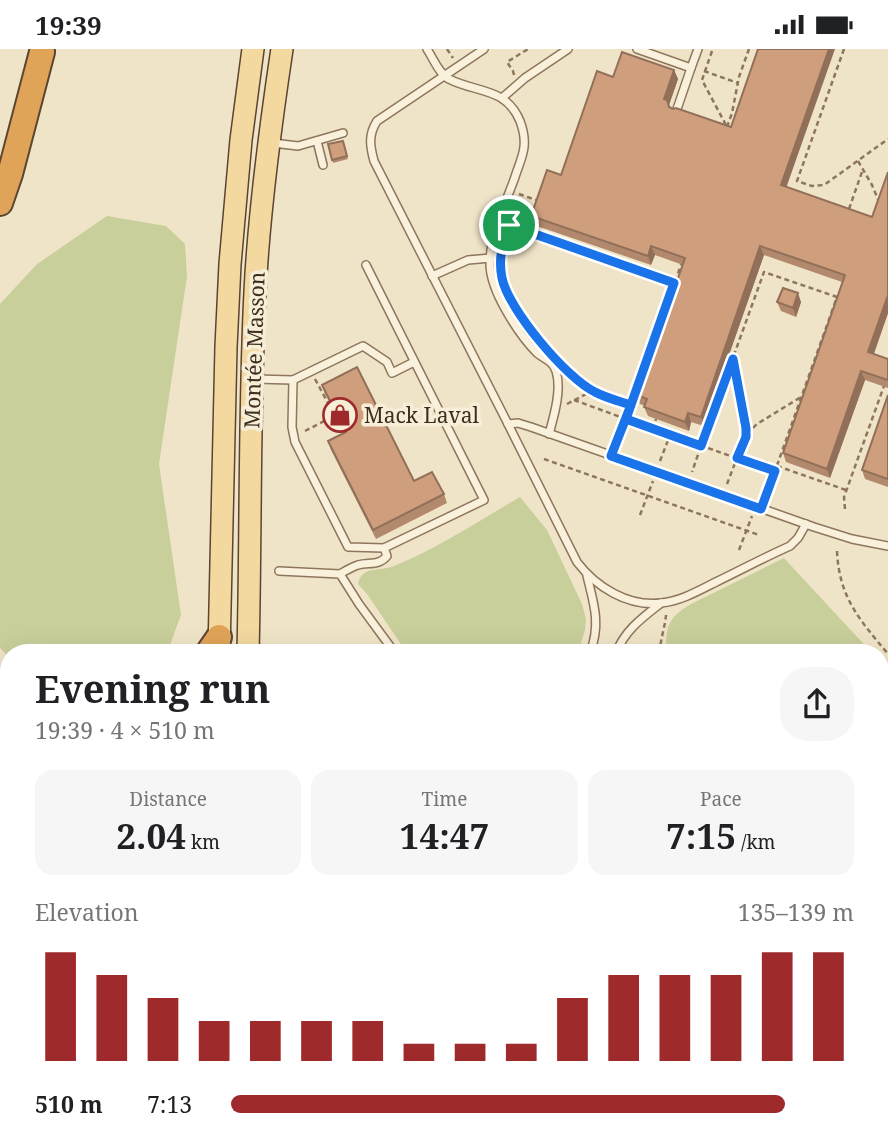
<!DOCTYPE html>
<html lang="en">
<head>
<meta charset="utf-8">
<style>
  body { margin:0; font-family:"Noto Serif",serif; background:#f6f6f6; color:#202124; height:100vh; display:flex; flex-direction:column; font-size:26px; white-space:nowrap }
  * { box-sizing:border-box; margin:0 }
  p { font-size:23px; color:#757577 }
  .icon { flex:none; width:38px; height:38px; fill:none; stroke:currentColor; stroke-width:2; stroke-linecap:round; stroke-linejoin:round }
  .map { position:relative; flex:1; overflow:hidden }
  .drawer { position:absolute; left:0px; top:595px; width:889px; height:502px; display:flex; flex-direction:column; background:#fff; border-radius:28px 28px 0 0; box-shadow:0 7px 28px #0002 }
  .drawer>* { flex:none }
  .pin { position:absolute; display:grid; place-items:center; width:60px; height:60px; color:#fff; margin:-30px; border:4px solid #fff; border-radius:50%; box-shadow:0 2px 7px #0007 }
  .round { display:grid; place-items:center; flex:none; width:74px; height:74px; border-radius:28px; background:#f6f6f6 }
  .overview { display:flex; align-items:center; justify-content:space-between; height:119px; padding:0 35px }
  h1 { font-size:38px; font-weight:700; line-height:52px }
  .stats { display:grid; grid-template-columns:repeat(3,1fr); gap:10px; height:119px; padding:7px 35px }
  .stats div { display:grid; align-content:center; border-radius:18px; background:#f6f6f6; text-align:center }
  .stats b { font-size:35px; font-weight:700 }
  .stats small { font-size:19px; font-weight:400 }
  .stats p { font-size:19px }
  .chart { height:196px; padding:14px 35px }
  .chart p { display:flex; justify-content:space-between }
  .chart svg { width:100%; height:126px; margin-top:7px; stroke:#9e2a2b; stroke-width:6 }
  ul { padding:0 35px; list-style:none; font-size:23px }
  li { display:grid; grid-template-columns:112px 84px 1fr; align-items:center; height:52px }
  li i { height:18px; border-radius:9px; background:#9e2a2b }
  .status { display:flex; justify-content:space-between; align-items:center; height:49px; padding:0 35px; background:#fff; direction:ltr }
  .status svg { height:19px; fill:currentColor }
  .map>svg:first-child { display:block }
</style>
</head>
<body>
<div class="status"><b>19:39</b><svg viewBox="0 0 49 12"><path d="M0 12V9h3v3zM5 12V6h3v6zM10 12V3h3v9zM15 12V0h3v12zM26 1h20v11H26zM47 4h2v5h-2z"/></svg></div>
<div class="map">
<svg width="888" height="1097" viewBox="0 0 888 1097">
  <rect width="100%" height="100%" fill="#f0e4c8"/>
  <g fill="#c9cf9b">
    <polygon points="107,167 166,177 185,195 187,227 159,415 181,566 167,604 9,604 9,608 0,599 0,255 37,215"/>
    <path d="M520,448L547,481L582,555L586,570L585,581L578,604H407L367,545L358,535C362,516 379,523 394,517C438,499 479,472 520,448Z"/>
    <path d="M784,509L872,604H667C664,578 669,568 691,555Z"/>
    <polygon points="0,706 9,707 9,893 2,898 5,955 9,955 9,1088 20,1089 0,1097"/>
    <polygon points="880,716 888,727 888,839 880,844"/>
    <polygon points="888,898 888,1097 354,1097 336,1089 880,1088 880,904"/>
  </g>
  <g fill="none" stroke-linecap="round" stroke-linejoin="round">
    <g stroke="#6f938a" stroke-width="4.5">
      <polyline points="504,1088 511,1097"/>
      <polyline points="71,1097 81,1088"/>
    </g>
    <g stroke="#8d765c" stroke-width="10">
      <g id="service">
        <path d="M427,0C433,9 439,25 449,30C476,44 506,38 520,72C523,80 525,89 524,98C523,108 518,118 515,128C505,156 490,185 490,215C490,242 519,286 537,304C544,310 553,312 556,322C562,340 554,367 549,385"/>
        <path d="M484,0L377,72C368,86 370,97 374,112L508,375L518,374L531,378L814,478L852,490L888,497"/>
        <polyline points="637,0 691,19 676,63"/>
        <polyline points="691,19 698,0"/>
        <polyline points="502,49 525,29 568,0"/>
        <polyline points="317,92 323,116"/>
        <polyline points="273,94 298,97 343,84"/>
        <polyline points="432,227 468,211 491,209"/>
        <polyline points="253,330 293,331 363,297 387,313 392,324 414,313"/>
        <polyline points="293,331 292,378 295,393 348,498 384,499 484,451 366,216"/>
        <path d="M508,375L577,513C596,538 628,558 661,554C681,552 698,542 716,533C741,521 765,508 790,497L798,489L806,475"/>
        <polyline points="279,522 340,525 359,555 395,604"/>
        <path d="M340,525C345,522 352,518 358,516C369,513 379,517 387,507L384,499"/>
        <path d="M587,527C594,555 601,575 590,604"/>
        <path d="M616,604C625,581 642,569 661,554"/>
        <polyline points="279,1088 298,1092 313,1097"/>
      </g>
    </g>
    <g stroke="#8d765c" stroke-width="21">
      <polyline id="tertiary" points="236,1097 236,1088"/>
    </g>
    <g stroke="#5b4430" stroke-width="24">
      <g id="primary">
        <polyline points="219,602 226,298 230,215 241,91 253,0"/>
        <path d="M248,604C251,483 249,363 255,243C259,161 270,80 282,0"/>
      </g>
    </g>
    <g stroke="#5b4430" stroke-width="28">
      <g id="motorway">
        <polyline points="0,154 10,125 42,3"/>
        <polyline points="208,604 219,588"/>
        <polyline points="0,648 9,652"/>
        <polyline points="0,682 9,683"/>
      </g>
    </g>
    <g stroke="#8d765c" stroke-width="2.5" stroke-dasharray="5 3.5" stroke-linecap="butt">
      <polyline points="447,0 453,9"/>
      <polyline points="844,0 797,132 812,137 824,136 888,90"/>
      <polyline points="712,2 702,31 727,78"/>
      <polyline points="704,22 738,34"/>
      <polyline points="514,26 513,22 507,13 528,0"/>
      <polyline points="727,78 732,64 739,28 749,0"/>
      <polyline points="858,112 872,136 879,153"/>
      <polyline points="519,145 539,152"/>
      <polyline points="849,160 863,120"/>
      <polyline points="508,178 508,176 674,234"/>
      <polyline points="567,323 594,343 631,356 682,213"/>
      <polyline points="315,330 335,367"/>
      <polyline points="574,351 626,370 615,397"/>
      <polyline points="567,355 592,342"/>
      <path d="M631,356L626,370L670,386L674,387C708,399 741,411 775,422L837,248L764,223L701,397L692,423"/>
      <polyline points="653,380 656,370"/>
      <polyline points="305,382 336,366"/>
      <polyline points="747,385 757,375 801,348"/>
      <polyline points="544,410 759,486"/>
      <polyline points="660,412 670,386"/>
      <polyline points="777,417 846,441"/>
      <polyline points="727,435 745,388 746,379 733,314"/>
      <polyline points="765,449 775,422"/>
      <polyline points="845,460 844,448 884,337"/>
      <polyline points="640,466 653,432"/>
      <polyline points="739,501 752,467"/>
      <path d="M837,502C839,549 860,571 888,605"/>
      <path d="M660,604C660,590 665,579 666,566"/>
      <polyline points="880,652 888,647"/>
      <polyline points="880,666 888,660"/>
      <polyline points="880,678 885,685"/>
      <polyline points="880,689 888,683"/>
      <polyline points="880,850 888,844"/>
      <polyline points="880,869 888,865"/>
    </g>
    <use href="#service" stroke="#faf1dc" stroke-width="7"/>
    <use href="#tertiary" stroke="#faf1dc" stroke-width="18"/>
    <use href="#primary" stroke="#f3d9a0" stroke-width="21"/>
    <use href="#motorway" stroke="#e0a458" stroke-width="24"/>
  </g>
  <g fill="#b2896c">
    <polygon points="674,21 678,30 669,56 670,59 787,138 872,168 888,123 888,264 874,305 888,310 888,339 865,331 830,429 786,413 783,404 842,233 764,206 704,377 691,373 689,382 648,367 644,358 645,357 640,355 637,346 683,216 655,206 651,216 534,176 531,167 561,126 613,28"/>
    <polygon points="343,92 348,110 333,114 328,95"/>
    <polygon points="777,253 801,253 796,268 781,262"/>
    <polygon points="322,336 414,432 444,445 447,454 376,490 331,401 328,392 345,383 325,345"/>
    <polygon points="888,346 888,438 865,430 862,421"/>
  </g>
  <g fill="#916f58">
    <polygon points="829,0 835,0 784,145 781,136"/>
    <polygon points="674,21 678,30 669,56 671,60 668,59 664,50"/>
    <polygon points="651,197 655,206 651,216 648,207"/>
    <polygon points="760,197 764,206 704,377 701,368"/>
    <polygon points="798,244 801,253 796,268 793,259"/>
    <polygon points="888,246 888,264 871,312 868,303"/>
    <polygon points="861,322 865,331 830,429 827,420"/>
    <polygon points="688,364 691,373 689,382 685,373"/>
    <polygon points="166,1088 169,1088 169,1097 165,1097"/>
  </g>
  <g fill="#cf9f7d" stroke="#916f58" stroke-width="2">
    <polygon points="758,0 829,0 781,136 872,168 888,123 888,246 868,303 888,310 888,331 861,322 827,420 783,404 845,226 760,197 701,368 688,364 685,373 644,358 647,350 637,346 685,209 651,197 648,207 531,167 547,121 561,126 597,22 613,28 622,3 674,21 664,50 667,51 669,58 673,60 676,59 731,78"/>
    <polygon points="343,92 347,107 332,111 328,95"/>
    <polygon points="783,239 798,244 793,259 777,253"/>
    <polygon points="357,318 414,432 432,423 444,445 373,481 328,392 346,383 322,336"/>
    <polygon points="888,346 888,430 862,421"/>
    <polygon points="104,1088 166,1088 165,1097 103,1097"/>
  </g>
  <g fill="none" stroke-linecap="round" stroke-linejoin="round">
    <g stroke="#fff" stroke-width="14">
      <path id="route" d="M509,176C502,193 498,210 502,229C508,260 567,330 595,343C606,349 619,352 631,356L611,407L761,460L775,422L737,409L746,388V379L733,310L701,397L626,370L674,234L509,176"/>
    </g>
    <use href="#route" stroke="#1a73e8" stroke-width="9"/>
  </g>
  <defs>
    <g id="shop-ring" transform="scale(1.75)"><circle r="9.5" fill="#f7eed8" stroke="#9e2a2b" stroke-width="1.5"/><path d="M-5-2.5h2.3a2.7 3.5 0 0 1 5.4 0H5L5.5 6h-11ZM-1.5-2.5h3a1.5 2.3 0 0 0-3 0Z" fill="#9e2a2b"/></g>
  </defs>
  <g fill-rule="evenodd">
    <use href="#shop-ring" x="340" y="366"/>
  </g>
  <g text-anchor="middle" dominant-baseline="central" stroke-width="7" stroke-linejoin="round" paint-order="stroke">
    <g font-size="21" fill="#3d2e20" stroke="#f7eed8">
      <text transform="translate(254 301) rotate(-88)">Montée Masson</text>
    </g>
    <g font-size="21" fill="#3d2e20" stroke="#f7eed8" text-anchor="start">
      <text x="364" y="366">Mack Laval</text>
    </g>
  </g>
</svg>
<div class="pin" style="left:509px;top:176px;background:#1e9e55"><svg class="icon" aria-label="arrive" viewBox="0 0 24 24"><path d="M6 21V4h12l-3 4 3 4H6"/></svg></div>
<section class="drawer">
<div class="overview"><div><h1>Evening run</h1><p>19:39 · 4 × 510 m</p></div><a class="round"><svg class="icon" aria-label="share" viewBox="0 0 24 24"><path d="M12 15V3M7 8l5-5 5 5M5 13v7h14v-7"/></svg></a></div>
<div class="stats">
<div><p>Distance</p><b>2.04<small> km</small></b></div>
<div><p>Time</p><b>14:47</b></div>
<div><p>Pace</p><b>7:15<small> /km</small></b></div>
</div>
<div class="chart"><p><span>Elevation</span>135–139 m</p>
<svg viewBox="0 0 160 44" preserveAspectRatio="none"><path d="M5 44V6M15 44V14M25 44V22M35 44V30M45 44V30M55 44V30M65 44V30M75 44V38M85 44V38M95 44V38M105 44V22M115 44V14M125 44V14M135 44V14M145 44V6M155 44V6"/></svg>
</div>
<ul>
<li><b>510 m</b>7:13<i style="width:89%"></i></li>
</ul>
</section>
</div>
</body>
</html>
